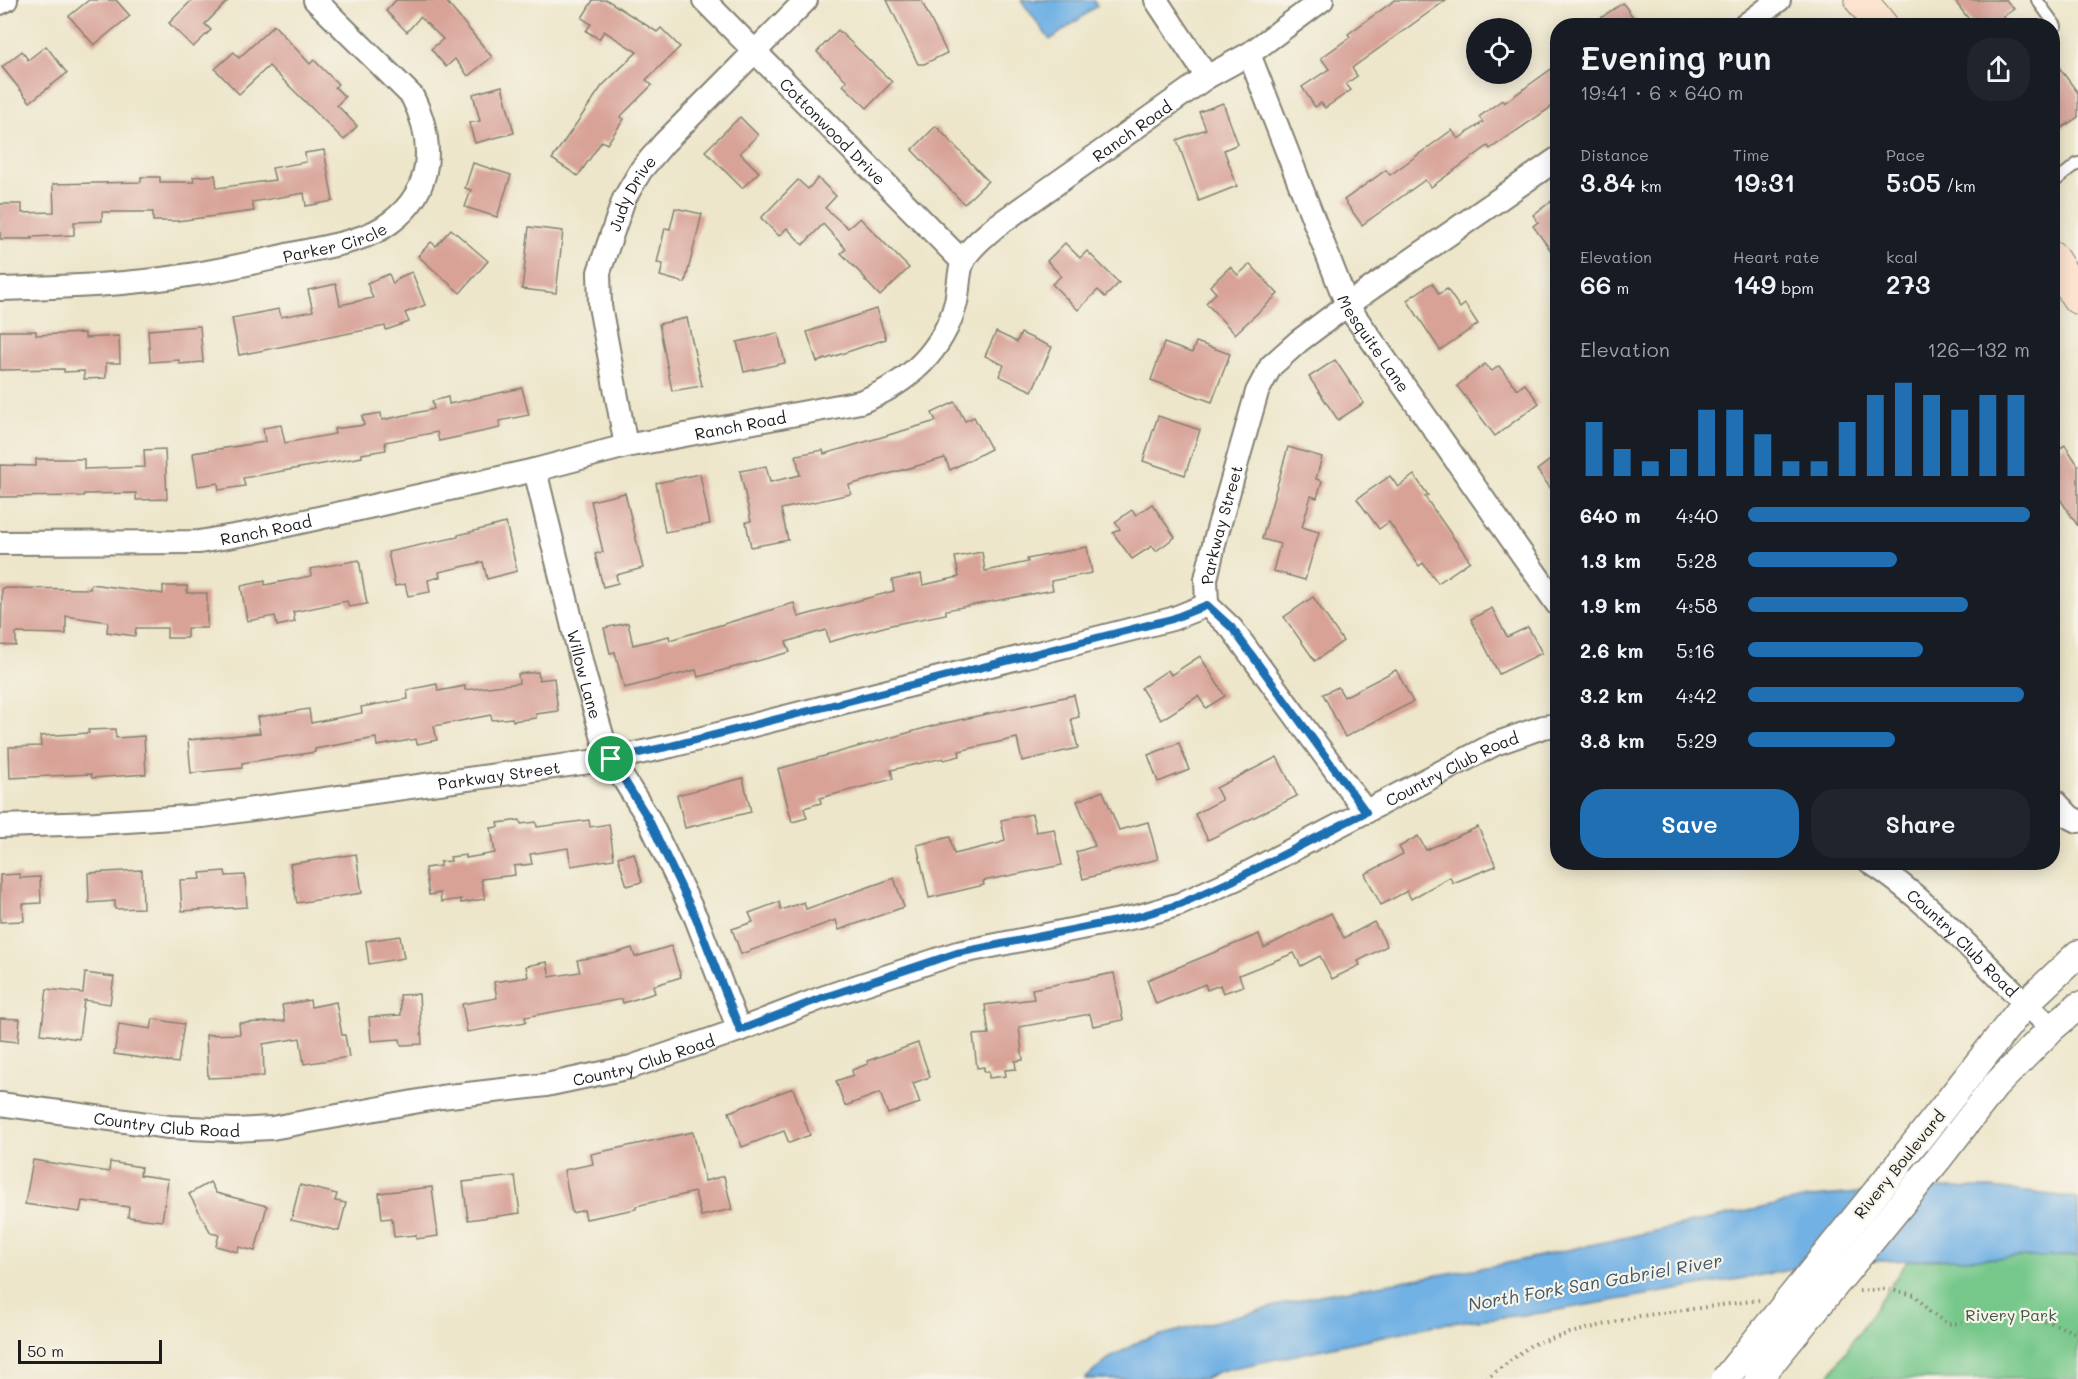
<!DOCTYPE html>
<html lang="en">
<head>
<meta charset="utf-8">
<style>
  body { margin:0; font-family:Mali,sans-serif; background:#20242c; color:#f1f3f6; height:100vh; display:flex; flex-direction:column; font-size:22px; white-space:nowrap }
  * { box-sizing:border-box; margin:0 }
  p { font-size:20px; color:#9ea1a6 }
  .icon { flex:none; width:33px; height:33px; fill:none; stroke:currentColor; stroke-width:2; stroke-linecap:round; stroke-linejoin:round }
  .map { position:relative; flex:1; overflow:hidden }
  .drawer { position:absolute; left:1550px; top:18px; width:510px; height:852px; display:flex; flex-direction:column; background:#171b24; border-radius:24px; box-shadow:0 3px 15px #0003 }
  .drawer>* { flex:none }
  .fabs { position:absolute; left:1466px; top:18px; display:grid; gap:12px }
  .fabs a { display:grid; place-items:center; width:66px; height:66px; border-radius:50%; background:#171b24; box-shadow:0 3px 15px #0003; font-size:30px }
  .scale { position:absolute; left:18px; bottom:15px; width:144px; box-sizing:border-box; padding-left:6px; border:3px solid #1c1c1c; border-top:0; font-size:16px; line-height:21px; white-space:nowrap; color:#1c1c1c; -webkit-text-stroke:4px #f7f3e8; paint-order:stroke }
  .pin { position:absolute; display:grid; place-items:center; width:51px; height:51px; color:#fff; margin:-26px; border:3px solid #fff; border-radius:50%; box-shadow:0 2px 6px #0007 }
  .round { display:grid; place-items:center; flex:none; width:63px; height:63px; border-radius:24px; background:#20242c }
  .overview { display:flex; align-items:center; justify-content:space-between; height:102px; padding:0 30px }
  h1 { font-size:33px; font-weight:600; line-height:45px }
  .stats { display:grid; grid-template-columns:repeat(3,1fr); gap:9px; height:102px; padding:6px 30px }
  .stats div { display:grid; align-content:center }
  .stats b { font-size:26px; font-weight:600 }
  .stats small { font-size:16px; font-weight:400 }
  .stats p { font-size:16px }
  .chart { height:168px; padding:12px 30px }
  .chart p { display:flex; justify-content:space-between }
  .chart svg { width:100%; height:108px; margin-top:6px; stroke:#1f6fb2; stroke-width:6 }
  .primary-button { display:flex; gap:12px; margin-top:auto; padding:12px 30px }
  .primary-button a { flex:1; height:69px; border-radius:24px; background:#1f6fb2; color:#fff; font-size:24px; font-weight:600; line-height:69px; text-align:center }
  .primary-button a+a { background:#20242c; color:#f1f3f6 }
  ul { padding:0 30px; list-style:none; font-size:20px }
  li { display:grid; grid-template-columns:96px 72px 1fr; align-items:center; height:45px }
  li i { height:15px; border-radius:8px; background:#1f6fb2 }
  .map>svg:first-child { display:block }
</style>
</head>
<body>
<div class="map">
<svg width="2078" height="1379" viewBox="0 0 2078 1379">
  <rect width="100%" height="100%" fill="#f7f3e8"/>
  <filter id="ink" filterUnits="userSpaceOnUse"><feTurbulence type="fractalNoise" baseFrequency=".0167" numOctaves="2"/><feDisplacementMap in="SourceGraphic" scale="12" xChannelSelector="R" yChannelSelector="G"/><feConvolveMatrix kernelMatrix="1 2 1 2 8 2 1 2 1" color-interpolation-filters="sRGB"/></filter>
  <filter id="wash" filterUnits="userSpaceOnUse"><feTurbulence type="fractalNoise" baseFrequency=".008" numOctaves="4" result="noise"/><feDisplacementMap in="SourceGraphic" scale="24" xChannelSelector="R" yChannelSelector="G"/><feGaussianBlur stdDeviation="1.35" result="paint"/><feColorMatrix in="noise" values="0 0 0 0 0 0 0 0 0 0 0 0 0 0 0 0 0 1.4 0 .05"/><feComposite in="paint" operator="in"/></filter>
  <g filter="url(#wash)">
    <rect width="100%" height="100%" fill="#ede6ca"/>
    <polygon fill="#75c78a" stroke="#487253" stroke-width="1.5" points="2076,1242 2078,1243 2078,1379 1827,1379 1908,1260"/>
    <g fill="#71b1e4" stroke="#466680" stroke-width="1.5">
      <polygon points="1021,0 1093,0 1097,6 1050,40"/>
      <polygon points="1914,1188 1992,1188 2078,1198 2078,1256 1837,1262 1541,1313 1440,1324 1220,1371 1204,1379 1085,1379 1108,1359 1142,1340 1320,1295 1503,1264 1812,1197"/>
    </g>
    <g id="blocks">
      <g fill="#d8a297">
        <polygon points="89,0 116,0 130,16 94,45 69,16"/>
        <polygon points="192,0 229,0 205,24 211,30 193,47 169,23"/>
        <polygon points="396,0 445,0 492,57 468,76 455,59 446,67 431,49 443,39 420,17 407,32 386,11"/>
        <polygon points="593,0 607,0 657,32 661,28 680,47 646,80 652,85 620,117 624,119 607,144 602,141 578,176 552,159 602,86 637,52 604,31 599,39 586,31 591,24 582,18"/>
        <polygon points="887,0 921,0 947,53 924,64 918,64"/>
        <polygon points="1395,0 1446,0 1352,68 1357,76 1346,84 1351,90 1325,108 1321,103 1315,107 1302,87 1329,69 1321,58 1350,37 1348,34"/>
        <polygon points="1954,0 2006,0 2014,9 2003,17 2009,26 1974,26"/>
        <polygon points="1623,3 1639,26 1589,26"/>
        <polygon points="274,25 310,64 314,60 338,84 335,87 345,97 337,105 357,126 344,140 269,66 239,94 215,69 234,52 239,58"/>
        <polygon points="838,30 892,82 867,108 843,85 847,81 817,52"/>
        <polygon points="46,46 67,73 30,102 2,67 22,51 28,60"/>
        <polygon points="2052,58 2078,93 2078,117 2060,129 2052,118"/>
        <polygon points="1557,65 1557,103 1490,149 1488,146 1431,187 1425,180 1362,225 1344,200 1386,170 1390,175 1452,130 1458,139 1483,122 1479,117 1502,100 1504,103"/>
        <polygon points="502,86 514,133 475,143 469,123 480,121 473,94"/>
        <polygon points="1223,103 1238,144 1224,150 1237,186 1199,201 1177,140 1206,129 1199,112"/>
        <polygon points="740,117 758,135 740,153 759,172 742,188 705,151"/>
        <polygon points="936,126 988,181 964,204 912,150"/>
        <polygon points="324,150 333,201 306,206 304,193 252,202 254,211 177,221 153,221 153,212 102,212 102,221 74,222 74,235 32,237 32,239 0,239 0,204 22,204 22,213 54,212 53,184 141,182 141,177 160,177 160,182 194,182 193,177 215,175 217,188 275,180 272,168 306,162 305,153"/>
        <polygon points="473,163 511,175 497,217 465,207 471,190 465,188"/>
        <polygon points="818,178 836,196 825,208 848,228 860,218 909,268 880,296 865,280 866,279 841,253 846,249 823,224 803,245 787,228 779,236 761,218 798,180 808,189"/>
        <polygon points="1557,197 1557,259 1533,226 1538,222 1533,215"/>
        <polygon points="675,208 702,214 685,283 660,276 663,264 657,263 665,228 670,229"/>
        <polygon points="529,227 563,231 556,293 522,289"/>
        <polygon points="451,229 488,261 460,293 418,256 431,242 436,246"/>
        <polygon points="1065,243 1080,258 1087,251 1119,283 1105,297 1098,290 1078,310 1052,284 1061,276 1047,261"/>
        <polygon points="1250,264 1278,294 1235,334 1206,303 1216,293 1210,286 1230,267 1238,275"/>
        <polygon points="412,272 425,305 405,313 409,322 386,330 385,326 239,355 232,318 279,309 281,317 313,311 308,290 336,284 340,305 373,298 367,283 389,274 393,284 400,277"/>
        <polygon points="1432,283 1439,294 1447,289 1460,308 1465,304 1478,324 1440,350 1407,300"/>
        <polygon points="876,309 886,339 817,362 807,332"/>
        <polygon points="687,318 702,386 672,391 659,324"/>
        <polygon points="200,326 203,362 179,364 179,360 150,362 148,330"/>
        <polygon points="0,331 36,331 36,335 85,333 85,338 119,336 120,363 106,363 106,378 84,379 84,371 64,372 64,369 0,370"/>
        <polygon points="996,332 1017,342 1021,333 1052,347 1032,391 999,376 1004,365 985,356"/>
        <polygon points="778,333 785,363 744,372 737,342"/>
        <polygon points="1196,342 1230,354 1212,402 1151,380 1164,343 1192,353"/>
        <polygon points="1335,360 1364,403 1338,420 1309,377"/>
        <polygon points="1485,364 1492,371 1499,366 1517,389 1525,384 1539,403 1495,436 1457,386"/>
        <polygon points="522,388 529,415 499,421 500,428 439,441 437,432 385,442 386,450 362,454 362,457 243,478 245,486 219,490 218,483 198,486 193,453 265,442 263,428 281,425 285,443 335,434 334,429 364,425 362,416 381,413 382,420 434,409 432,401 448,397 449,404"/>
        <polygon points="955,402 965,421 974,417 991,449 950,470 945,458 849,485 851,494 781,509 788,540 751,547 746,522 751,521 740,471 766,466 770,482 800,475 796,455 823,450 824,454 936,421 932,413"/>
        <polygon points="1158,416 1200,430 1185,475 1143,461"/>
        <polygon points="2065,445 2078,465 2078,526 2052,487 2052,453"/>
        <polygon points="1288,447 1322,457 1316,479 1322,481 1317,498 1311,496 1302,527 1319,532 1305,580 1273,571 1280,544 1262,539"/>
        <polygon points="165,449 167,499 136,500 136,493 84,494 84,496 0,497 0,465 36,466 36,459 84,459 84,469 145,467 144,450"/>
        <polygon points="1557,455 1557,497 1537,470"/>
        <polygon points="700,474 710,524 665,532 656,483"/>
        <polygon points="1414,475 1428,495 1425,497 1470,561 1438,583 1423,563 1419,566 1389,522 1379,529 1357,499 1390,476 1398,487"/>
        <polygon points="625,493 643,568 616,575 618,583 603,587 595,554 603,552 591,501"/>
        <polygon points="1152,504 1175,537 1156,551 1152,546 1132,559 1113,533 1120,529 1115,522 1132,510 1136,515"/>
        <polygon points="506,523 517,571 487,579 483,562 439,572 440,577 428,580 430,592 408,596 405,584 395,586 388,552 458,537 458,535"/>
        <polygon points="1087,547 1092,573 1051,581 1053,590 946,610 946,614 891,625 829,642 826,630 786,642 790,652 698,677 696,670 624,688 615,652 610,653 604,628 628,623 633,645 669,636 670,640 794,603 798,617 894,591 892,580 921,574 923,585 959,577 955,557 982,552 985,571 1028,562 1027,559"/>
        <polygon points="359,560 367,604 349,607 347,601 293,612 295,622 277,626 275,616 247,621 241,586 265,581 265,585 311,576 310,569"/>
        <polygon points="91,584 163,594 163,586 187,586 187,593 207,593 207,628 187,628 187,638 167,638 167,628 136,628 135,636 107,632 108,622 66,616 66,634 16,633 16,646 1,645 2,588 90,589"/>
        <polygon points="1313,597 1343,641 1315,661 1284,617"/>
        <polygon points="1492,608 1507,637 1528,627 1542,653 1499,674 1471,619"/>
        <polygon points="1200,656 1225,696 1206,708 1198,696 1161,720 1141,688 1168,670 1171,675"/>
        <polygon points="1396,670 1413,702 1345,737 1323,694 1338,687 1344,697"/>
        <polygon points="538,672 539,680 554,678 558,711 536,714 536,718 513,721 512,718 492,720 491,715 434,726 437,740 417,744 416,739 377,746 376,738 315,749 315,752 242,763 242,768 191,773 188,740 260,733 257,717 309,709 311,723 362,713 361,707 408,699 407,690 437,684 438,691 465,686 465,690 519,683 518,674"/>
        <polygon points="1074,695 1079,717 1071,719 1078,748 1022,761 1017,738 959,751 960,756 944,760 943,758 891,770 893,779 820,798 821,803 804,808 807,818 792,822 778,769 936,725"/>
        <polygon points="115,729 116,738 144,736 146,774 92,778 91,774 10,778 9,747 41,746 40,736 89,733 88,730"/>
        <polygon points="1179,743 1189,770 1158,782 1148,755"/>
        <polygon points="1277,757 1297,796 1208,840 1195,814 1222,800 1216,788"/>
        <polygon points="743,778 751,812 685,828 677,795"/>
        <polygon points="1103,791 1119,830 1148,822 1158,859 1083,879 1076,852 1095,846 1077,801"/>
        <polygon points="1032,814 1036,832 1054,829 1062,865 983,881 984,885 929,898 917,845 950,837 954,854 1000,843 1005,840 1001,820"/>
        <polygon points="520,820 521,824 536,822 537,827 589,820 590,827 609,824 614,859 571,866 568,848 530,854 532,864 514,866 515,875 481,879 485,899 461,903 461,899 441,902 440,893 429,895 425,868 440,866 440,862 451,861 450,857 466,855 466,858 495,853 491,828 499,827 498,823"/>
        <polygon points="1478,827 1496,866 1453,883 1450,877 1411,899 1407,891 1381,905 1365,874 1403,854 1399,847 1418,836 1426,850"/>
        <polygon points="634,853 642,882 627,886 618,857"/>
        <polygon points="356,854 362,893 297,903 290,864"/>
        <polygon points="142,870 143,908 115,909 115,901 89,903 88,873"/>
        <polygon points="225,871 226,876 245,875 247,907 182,911 180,880 201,879 200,873"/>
        <polygon points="20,874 20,878 40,877 41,903 23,904 24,921 0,922 0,875"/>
        <polygon points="894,878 904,907 839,930 836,920 741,954 732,929 753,922 749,913 779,902 781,910 804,902 806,909"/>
        <polygon points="1331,913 1344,938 1374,922 1387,946 1358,961 1360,965 1332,979 1320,956 1301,966 1294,953 1239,975 1243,986 1223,993 1220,985 1207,990 1205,984 1156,1004 1147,980 1259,934 1264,948"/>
        <polygon points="400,936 404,958 369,964 366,941"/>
        <polygon points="671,946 681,977 653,986 655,993 623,1003 622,999 525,1017 526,1022 467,1032 462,1004 497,998 494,982 528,977 526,966 547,962 550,977 580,972 577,960 612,954 632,948 635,957"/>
        <polygon points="85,973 114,977 110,1004 84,1000 79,1039 41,1034 47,989 83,993"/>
        <polygon points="1114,973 1123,1020 1093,1026 1090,1014 1019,1027 1023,1060 1015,1061 1016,1069 1005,1070 1006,1076 989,1078 989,1072 984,1072 984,1067 977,1068 973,1035 989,1034 985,1005 1034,999 1032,989"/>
        <polygon points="419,994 422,1044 401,1045 400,1039 371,1041 369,1017 401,1015 400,995"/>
        <polygon points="310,1000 311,1007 336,1002 342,1035 345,1035 349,1057 304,1064 300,1038 263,1044 264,1076 208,1078 206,1035 240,1034 239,1023 285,1021 282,1005"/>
        <polygon points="0,1018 20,1019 18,1042 0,1040"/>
        <polygon points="153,1019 184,1024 178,1063 114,1054 119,1024 151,1029"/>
        <polygon points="918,1043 930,1077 913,1083 920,1103 888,1114 880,1093 845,1106 836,1081 853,1075 852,1070 868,1064 867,1061"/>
        <polygon points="793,1088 810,1135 789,1143 784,1131 742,1147 729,1112"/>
        <polygon points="693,1132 705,1181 724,1176 732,1209 701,1216 695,1192 636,1206 636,1209 586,1219 584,1210 572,1213 564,1170 593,1164 591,1154"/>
        <polygon points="33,1160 109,1172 110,1162 141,1167 140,1175 168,1179 162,1221 128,1217 129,1207 82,1201 80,1212 25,1204"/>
        <polygon points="515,1176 520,1213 468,1220 463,1182"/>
        <polygon points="210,1182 216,1193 267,1206 255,1251 239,1247 238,1252 216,1246 219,1235 211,1233 189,1194"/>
        <polygon points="300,1185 337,1194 335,1201 346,1203 339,1231 291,1220"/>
        <polygon points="432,1187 438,1236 416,1239 416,1235 394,1237 392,1218 382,1219 379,1193"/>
      </g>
    </g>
  </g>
  <g filter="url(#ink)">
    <use href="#blocks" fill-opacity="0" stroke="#848173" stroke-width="1.5"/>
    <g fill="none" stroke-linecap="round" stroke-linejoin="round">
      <g stroke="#848173" stroke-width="14">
        <g id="service">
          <polyline points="2037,0 2056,26 2052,29"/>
          <polyline points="2052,184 2078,163"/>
        </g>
      </g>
      <g stroke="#848173" stroke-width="26">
        <g id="minor">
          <path id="s1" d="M704,0L963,262"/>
          <polyline points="1156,0 1207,77"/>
          <polyline points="0,3 6,0"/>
          <polyline points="1744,26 1779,0"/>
          <path id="s2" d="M1249,54L1347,305L1557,604"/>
          <path id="s3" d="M0,289C65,287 131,285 195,274C227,269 260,261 292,254C323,247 366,242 391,222C434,190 435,141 412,96L315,0"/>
          <path id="s4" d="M626,446L600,306L599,272L624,199L641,170L664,143L806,0"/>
          <path id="s5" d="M535,470L585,677L604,742L611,759L648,818L696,918L739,1030"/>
          <path id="s6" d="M0,543L199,542L251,533L535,470L626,446L860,402C907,384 943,352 956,302C959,289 958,273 963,261C970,247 984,237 995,227L1207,77L1249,54L1322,0"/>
          <path id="s7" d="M1207,605L1206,579L1215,540L1257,392L1271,366L1299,341L1347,305L1557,159"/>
          <polyline points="1207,605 1232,629 1366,812"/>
          <polyline points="2052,798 2070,817 2078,821"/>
          <path id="s8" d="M0,826L96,823L203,816L611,759L671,746L1172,619L1207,605"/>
          <path id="s9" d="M1870,862C1939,907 1991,974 2052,1028"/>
          <path id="s10" d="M0,1104L169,1127L234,1130L272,1128L441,1097L546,1085L631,1067L739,1030L819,999L957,953L1140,916L1180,904L1240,877L1495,744L1543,727L1557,725"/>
        </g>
      </g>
      <g stroke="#848173" stroke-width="30">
        <g id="tertiary">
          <polyline points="1938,1159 1995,1086 2052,1028 2078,1006"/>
          <polyline points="1898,1165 2025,1004 2078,954"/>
        </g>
      </g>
      <g stroke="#848173" stroke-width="34">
        <g id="secondary">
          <polyline points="1861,0 1882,26"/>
          <polyline points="2052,258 2078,298"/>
        </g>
      </g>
      <g stroke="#848173" stroke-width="4" stroke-dasharray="1.5 4.5" stroke-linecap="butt">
        <polyline points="1859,1291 1886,1289 1915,1295 1930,1312 1948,1324 2016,1318 2049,1322 2078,1334"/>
        <polyline points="1486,1379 1531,1345 1570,1333 1640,1316 1759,1300"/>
      </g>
      <use href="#service" stroke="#fff" stroke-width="10"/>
      <use href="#minor" stroke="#fff" stroke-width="22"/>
      <use href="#tertiary" stroke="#fff" stroke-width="27"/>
      <use href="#secondary" stroke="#fde4d1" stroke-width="32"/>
      <g stroke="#848173" stroke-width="30" stroke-linecap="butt">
        <g id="tertiary-bridge">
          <polyline points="1725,1379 1898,1165"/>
          <polyline points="1758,1379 1938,1159"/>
        </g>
      </g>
      <use href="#tertiary-bridge" stroke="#fff" stroke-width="27"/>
    </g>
  </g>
  <g fill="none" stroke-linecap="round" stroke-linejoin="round" filter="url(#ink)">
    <g stroke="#fff" stroke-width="12">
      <polygon id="route" points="1207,605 1232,628 1366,812 1234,880 1180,904 1140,916 957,953 819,999 740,1030 696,918 648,818 611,759 671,746 1172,619"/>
    </g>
    <use href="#route" stroke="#1f6fb2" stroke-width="8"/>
  </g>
  <g text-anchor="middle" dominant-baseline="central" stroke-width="4.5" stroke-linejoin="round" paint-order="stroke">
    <g font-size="16" fill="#1c1c1c" stroke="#f7f3e8">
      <text stroke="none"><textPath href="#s1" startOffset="184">Cottonwood Drive</textPath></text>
      <text stroke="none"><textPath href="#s6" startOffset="1275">Ranch Road</textPath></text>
      <text stroke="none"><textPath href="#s4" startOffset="262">Judy Drive</textPath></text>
      <text stroke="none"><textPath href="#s3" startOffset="339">Parker Circle</textPath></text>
      <text stroke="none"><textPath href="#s2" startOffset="316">Mesquite Lane</textPath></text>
      <text stroke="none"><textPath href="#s6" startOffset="753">Ranch Road</textPath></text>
      <text stroke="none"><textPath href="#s7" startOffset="82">Parkway Street</textPath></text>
      <text stroke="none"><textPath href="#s6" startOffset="267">Ranch Road</textPath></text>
      <text stroke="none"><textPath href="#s5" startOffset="210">Willow Lane</textPath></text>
      <text stroke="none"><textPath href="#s10" startOffset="1516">Country Club Road</textPath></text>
      <text stroke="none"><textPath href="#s8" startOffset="502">Parkway Street</textPath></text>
      <text stroke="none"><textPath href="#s9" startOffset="123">Country Club Road</textPath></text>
      <text stroke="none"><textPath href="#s10" startOffset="652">Country Club Road</textPath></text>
      <text stroke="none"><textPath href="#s10" startOffset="168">Country Club Road</textPath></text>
      <text transform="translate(1899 1164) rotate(-51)">Rivery Boulevard</text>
    </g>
    <g font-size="16" fill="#3b5842" stroke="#f7f3e8">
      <text x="2011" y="1314">Rivery Park</text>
    </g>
    <g font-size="18" font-style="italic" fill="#3e586c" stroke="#f7f3e8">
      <text transform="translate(1595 1282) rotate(-10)">North Fork San Gabriel River</text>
    </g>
  </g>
</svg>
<div class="fabs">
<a><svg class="icon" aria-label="locate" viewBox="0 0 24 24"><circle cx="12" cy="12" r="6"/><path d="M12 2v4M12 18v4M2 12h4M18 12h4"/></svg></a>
</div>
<div class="scale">50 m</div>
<div class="pin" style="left:611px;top:759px;background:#1e9e55"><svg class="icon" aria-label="arrive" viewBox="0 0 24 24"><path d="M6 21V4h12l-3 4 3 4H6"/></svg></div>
<section class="drawer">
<div class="overview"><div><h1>Evening run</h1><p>19:41 · 6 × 640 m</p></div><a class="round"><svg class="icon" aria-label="share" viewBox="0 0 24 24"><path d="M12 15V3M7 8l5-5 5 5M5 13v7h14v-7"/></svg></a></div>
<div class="stats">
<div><p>Distance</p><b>3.84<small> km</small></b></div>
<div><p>Time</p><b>19:31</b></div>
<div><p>Pace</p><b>5:05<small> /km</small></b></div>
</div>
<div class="stats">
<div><p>Elevation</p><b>66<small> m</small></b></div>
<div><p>Heart rate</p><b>149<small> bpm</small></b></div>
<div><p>kcal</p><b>273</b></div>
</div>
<div class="chart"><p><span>Elevation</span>126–132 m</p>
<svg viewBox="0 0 160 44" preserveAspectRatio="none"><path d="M5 44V22M15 44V33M25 44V38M35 44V33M45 44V17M55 44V17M65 44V27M75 44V38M85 44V38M95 44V22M105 44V11M115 44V6M125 44V11M135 44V17M145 44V11M155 44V11"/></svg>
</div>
<ul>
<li><b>640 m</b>4:40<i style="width:100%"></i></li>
<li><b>1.3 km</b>5:28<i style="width:53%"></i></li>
<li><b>1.9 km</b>4:58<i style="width:78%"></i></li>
<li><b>2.6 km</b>5:16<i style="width:62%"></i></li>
<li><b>3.2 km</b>4:42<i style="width:98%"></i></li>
<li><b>3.8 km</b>5:29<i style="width:52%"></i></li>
</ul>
<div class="primary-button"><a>Save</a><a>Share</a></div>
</section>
</div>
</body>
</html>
